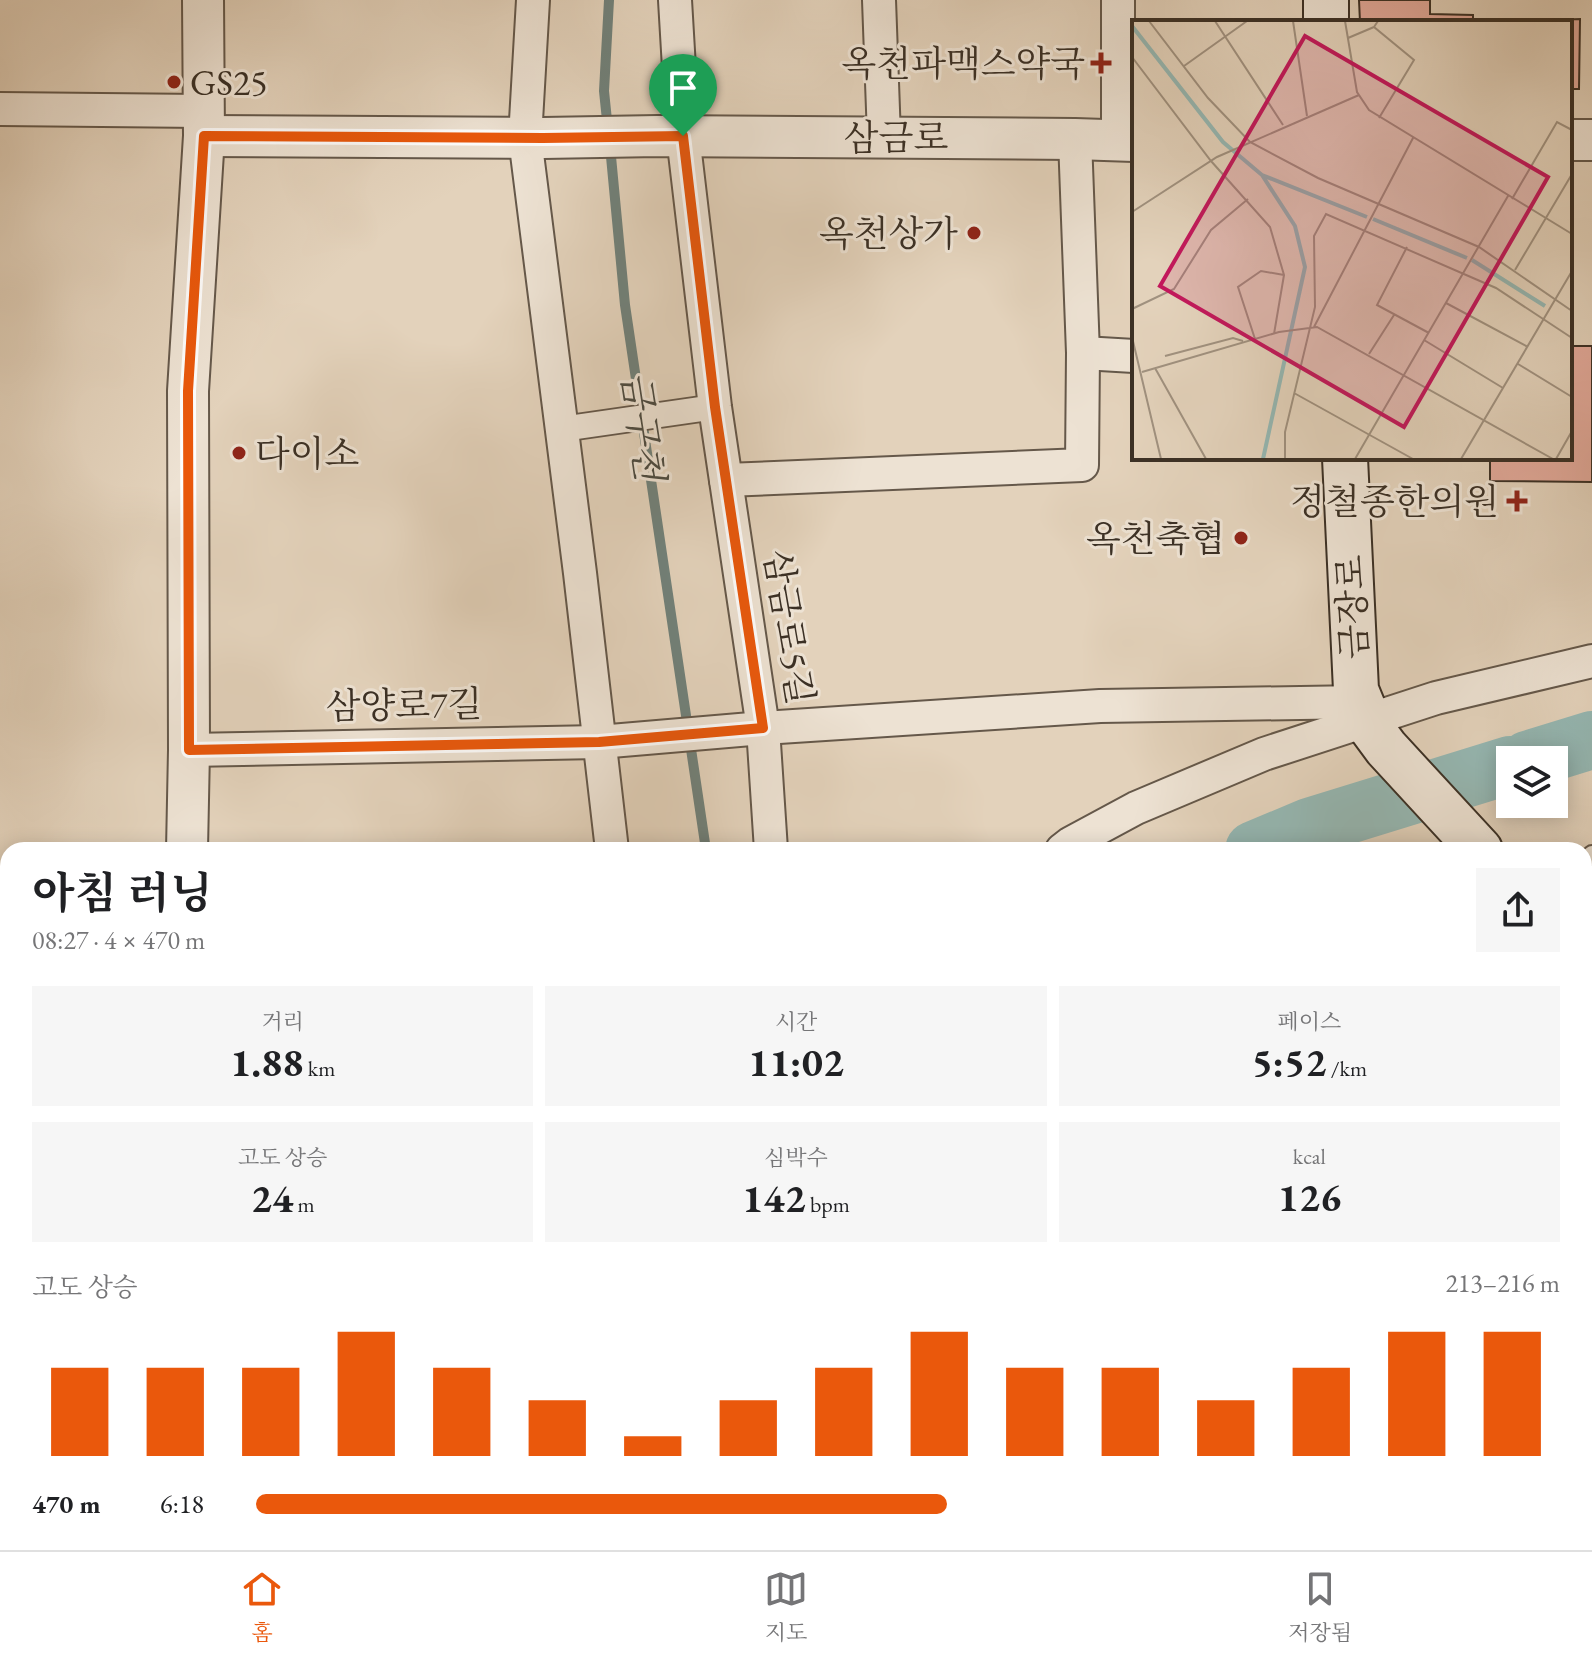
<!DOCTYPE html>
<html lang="ko">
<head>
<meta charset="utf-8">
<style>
  body { margin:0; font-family:"EB Garamond","Noto Serif KR",serif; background:#f6f6f6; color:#202124; height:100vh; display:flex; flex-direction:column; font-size:30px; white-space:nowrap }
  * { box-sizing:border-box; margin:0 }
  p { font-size:26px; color:#757577 }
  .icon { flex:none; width:44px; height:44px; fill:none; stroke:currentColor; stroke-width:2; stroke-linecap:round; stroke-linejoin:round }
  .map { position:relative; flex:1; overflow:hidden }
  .side { position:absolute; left:0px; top:842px; width:1592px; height:708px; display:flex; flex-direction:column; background:#fff; border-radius:24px 24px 0 0; box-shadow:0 4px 20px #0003 }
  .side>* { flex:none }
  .tools { position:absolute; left:1496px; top:746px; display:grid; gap:16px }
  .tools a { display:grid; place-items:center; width:72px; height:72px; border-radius:0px; background:#fff; box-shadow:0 4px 20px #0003; font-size:40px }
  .pin { position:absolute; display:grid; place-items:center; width:68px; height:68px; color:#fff; margin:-82px -34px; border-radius:50% 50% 50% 0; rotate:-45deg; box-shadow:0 0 8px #0007 }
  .pin .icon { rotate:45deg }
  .round { display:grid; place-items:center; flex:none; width:84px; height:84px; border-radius:0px; background:#f6f6f6 }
  .headline { display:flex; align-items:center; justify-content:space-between; height:136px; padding:0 32px }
  h1 { font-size:44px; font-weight:700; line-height:60px }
  .stats { display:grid; grid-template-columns:repeat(3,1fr); gap:12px; height:136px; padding:8px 32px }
  .stats div { display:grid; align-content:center; border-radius:0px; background:#f6f6f6; text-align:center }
  .stats b { font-size:40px; font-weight:700 }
  .stats small { font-size:22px; font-weight:400 }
  .stats p { font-size:22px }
  .chart { height:224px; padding:16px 32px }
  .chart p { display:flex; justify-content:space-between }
  .chart svg { width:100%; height:144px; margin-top:8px; stroke:#ea580c; stroke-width:6 }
  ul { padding:0 32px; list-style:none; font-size:26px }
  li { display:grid; grid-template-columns:128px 96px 1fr; align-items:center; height:60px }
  li i { height:20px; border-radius:10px; background:#ea580c }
  .dock { display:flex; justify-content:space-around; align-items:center; height:112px; border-top:2px solid #e0e0e0; background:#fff; font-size:22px; color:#757577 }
  .dock a { display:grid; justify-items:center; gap:4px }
  .dock .current { color:#ea580c }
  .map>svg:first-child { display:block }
</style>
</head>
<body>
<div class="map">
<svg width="1592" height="1550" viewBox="0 0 1592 1550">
  <rect width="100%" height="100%" fill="#e3d2bb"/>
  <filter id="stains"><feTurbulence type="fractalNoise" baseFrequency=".0025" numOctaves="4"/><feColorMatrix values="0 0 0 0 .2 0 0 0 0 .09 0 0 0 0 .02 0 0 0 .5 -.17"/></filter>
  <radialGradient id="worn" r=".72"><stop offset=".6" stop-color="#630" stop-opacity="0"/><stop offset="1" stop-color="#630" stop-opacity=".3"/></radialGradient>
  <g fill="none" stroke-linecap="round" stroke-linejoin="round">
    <g stroke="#71817a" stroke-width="10">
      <polyline points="608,130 604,91 609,0"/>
      <polyline points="610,146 625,305 706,850"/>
    </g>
    <g stroke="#95b7b2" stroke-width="58">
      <polyline points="1527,760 1592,740"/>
      <polyline points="1254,850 1309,827 1510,765"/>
      <polyline points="747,1550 748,1542"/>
    </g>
  </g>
  <g fill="#e2a99a" stroke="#3b3025" stroke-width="2">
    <polygon points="1359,0 1430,0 1430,14 1473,15 1473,22 1360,22"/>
    <polygon points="1580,19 1579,89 1570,89 1570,22 1477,22"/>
    <polygon points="1570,346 1592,346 1592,482 1490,481 1490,458 1570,458"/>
    <polygon points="1592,1092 1592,1145 1584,1137 1584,1099"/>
    <polygon points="1584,1171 1592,1179 1592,1236 1584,1227"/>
    <polygon points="1584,1297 1592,1305 1592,1336 1584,1344"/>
  </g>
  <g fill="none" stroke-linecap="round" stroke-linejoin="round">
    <g stroke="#65584a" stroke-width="20">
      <polyline id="service" points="1584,861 1592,854"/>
    </g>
    <g stroke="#65584a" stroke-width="28">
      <polyline id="pedestrian" points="562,429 715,407"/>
    </g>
    <g stroke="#65584a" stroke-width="36">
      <g id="minor">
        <polyline points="533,0 525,138 580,573 612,850"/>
        <polyline points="675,0 683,136 715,407 763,728 771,850"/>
        <polyline points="879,0 884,137"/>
        <polyline points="1118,0 1118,141"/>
        <polyline points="0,109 203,111"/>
        <polyline points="1083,353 1134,356"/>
        <polyline points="726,480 1082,465 1083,353 1075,139"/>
        <polyline points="189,750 599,742 763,728 1100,706 1361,702"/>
        <polyline points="1062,850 1071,843 1136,808 1264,754 1436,698 1592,661"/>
        <polyline points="0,965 8,965"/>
        <polyline points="1584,1482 1592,1485"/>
        <polyline points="692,1542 703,1550"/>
        <polyline points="81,1550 91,1542"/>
        <polyline points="404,1550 408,1542"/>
        <polyline points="646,1550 649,1542"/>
      </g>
    </g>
    <g stroke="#65584a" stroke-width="44">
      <g id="tertiary">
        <polyline points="204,136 543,138 658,136 1075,139 1134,141"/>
        <polyline points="1570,140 1592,140"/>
        <polyline points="187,850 189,750 188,391 204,136 203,0"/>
        <polyline points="0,1250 8,1244"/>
        <polyline points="882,1550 884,1542"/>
      </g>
    </g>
    <g stroke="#3b3025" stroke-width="48">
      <g id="secondary">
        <polyline points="1326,0 1326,22"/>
        <polyline points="1345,458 1356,690 1372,729 1386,748 1480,850"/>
        <polyline points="1584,952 1592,960"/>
      </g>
    </g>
    <use href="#service" stroke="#ede2d3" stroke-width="16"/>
    <use href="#pedestrian" stroke="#ede2d3" stroke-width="24"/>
    <use href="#minor" stroke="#ede2d3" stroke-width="32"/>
    <use href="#tertiary" stroke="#ede2d3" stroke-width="40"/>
    <use href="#secondary" stroke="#ede2d3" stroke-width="44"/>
  </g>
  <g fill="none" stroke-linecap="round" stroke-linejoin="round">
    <g stroke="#fff" stroke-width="16">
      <polygon id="route" points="204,136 543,138 683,136 715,407 763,728 599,742 189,750 188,391"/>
    </g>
    <use href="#route" stroke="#ea580c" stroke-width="10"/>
  </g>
  <g fill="#8f2418" stroke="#ede2d3" stroke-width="3">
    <path d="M1097 51h8v8h8v8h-8v8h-8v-8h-8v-8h8z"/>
    <circle cx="174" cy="82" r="8"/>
    <circle cx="974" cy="233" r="8"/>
    <circle cx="239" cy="453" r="8"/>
    <path d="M1513 489h8v8h8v8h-8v8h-8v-8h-8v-8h8z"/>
    <circle cx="1241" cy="538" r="8"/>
  </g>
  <g text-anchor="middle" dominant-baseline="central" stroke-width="6" stroke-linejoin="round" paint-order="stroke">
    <g font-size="36" fill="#3b3025" stroke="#ede2d3" text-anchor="end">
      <text x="1085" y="63">옥천파맥스약국</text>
      <text x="190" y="82" text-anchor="start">GS25</text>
      <text x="958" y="233">옥천상가</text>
      <text x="255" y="453" text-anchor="start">다이소</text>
      <text x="1499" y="501">정철종한의원</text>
      <text x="1225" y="538">옥천축협</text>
    </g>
    <g font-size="36" fill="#3b3025" stroke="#ede2d3">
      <text x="896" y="137">삼금로</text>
      <text transform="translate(1352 607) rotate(-93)">금장로</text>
      <text transform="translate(789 627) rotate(81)">삼금로5길</text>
      <text transform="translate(404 705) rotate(-1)">삼양로7길</text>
    </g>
    <g font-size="38" font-style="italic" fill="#4d4b41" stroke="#ede2d3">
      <text transform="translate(643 426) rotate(82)">금구천</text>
    </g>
  </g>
  <g transform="translate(1132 20)">
    <rect width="440" height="440" fill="#e3d2bb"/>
    <path fill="none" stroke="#95b7b2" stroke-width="4" d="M0,6L91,122L130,155L163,206L173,247L131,439M130,155L235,197M241,199L335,238M340,240L413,286"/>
    <path fill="none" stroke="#a0917f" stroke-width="2" d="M17,1L76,78L118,122L186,158L347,227L440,291M83,1L151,105M161,1L175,96M213,1L225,72L237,90L440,214M246,1L242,7L282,40L247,98M216,18L242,7M0,37L79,141L138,207L152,255L142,314M52,46L115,1M380,179L425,102L440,110M0,192L85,137L227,75M275,227L245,285L297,313M383,250L440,154M314,283L396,327M0,289L42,269L79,210L116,179M182,307L281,118M0,317L29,439M123,319L106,267L129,251L152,255M292,320L371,368M237,334L262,295M33,336L101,318L111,321M386,344L440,377M23,348L74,439M10,352L147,312L185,307L421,439M162,373L281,439M153,439V412L183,287L182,216L194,194L364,268L440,318M223,439L376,176M329,439L440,251M424,439L440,411"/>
    <path fill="#c2185b" fill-opacity="0.15" stroke="#c2185b" stroke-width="4" d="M173,16L416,157L272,407L28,266Z"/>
    <rect width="440" height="440" fill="none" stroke="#3b3025" stroke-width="4"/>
  </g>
  <rect width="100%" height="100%" filter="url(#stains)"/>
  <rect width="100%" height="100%" fill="url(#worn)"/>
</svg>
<div class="tools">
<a><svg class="icon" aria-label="layers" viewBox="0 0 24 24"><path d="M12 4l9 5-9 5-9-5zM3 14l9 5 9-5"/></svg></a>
</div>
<div class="pin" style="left:683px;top:136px;background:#1e9e55"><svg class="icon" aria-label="arrive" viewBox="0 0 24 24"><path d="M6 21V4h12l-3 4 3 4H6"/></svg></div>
<section class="side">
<div class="headline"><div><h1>아침 러닝</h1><p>08:27 · 4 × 470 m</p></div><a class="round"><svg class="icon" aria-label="share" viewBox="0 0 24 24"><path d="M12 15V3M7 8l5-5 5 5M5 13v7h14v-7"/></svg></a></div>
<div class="stats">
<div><p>거리</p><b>1.88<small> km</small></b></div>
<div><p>시간</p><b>11:02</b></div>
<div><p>페이스</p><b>5:52<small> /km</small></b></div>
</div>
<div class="stats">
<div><p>고도 상승</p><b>24<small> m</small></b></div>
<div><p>심박수</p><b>142<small> bpm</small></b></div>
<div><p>kcal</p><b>126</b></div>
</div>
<div class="chart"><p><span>고도 상승</span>213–216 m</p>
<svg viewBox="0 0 160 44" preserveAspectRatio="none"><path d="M5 44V17M15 44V17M25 44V17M35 44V6M45 44V17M55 44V27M65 44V38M75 44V27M85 44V17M95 44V6M105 44V17M115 44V17M125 44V27M135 44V17M145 44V6M155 44V6"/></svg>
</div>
<ul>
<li><b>470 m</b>6:18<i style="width:53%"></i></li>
</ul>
</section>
</div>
<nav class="dock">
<a class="current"><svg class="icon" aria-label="home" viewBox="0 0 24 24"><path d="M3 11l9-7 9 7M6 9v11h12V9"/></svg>홈</a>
<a><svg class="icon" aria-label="map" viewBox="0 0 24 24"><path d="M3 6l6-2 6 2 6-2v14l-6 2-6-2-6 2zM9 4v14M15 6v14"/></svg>지도</a>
<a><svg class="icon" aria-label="saved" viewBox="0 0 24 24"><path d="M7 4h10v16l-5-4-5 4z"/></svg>저장됨</a>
</nav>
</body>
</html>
